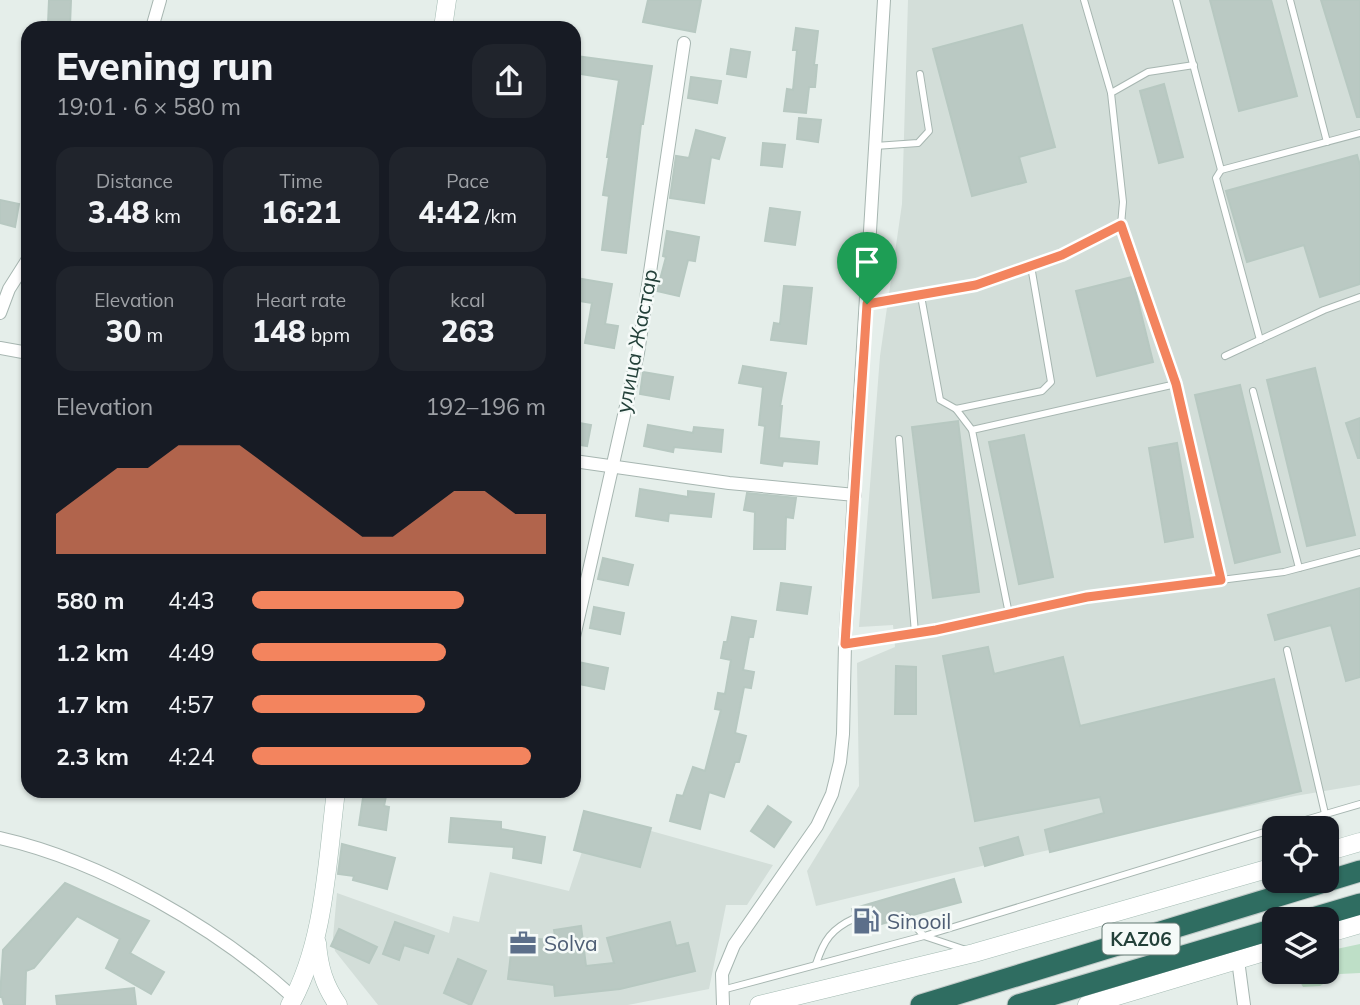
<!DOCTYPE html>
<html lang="en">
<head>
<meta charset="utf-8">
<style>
  body { margin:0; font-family:Mulish,sans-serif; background:#20242c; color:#f1f3f6; height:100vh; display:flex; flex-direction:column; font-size:26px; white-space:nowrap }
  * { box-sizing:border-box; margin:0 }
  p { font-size:23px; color:#9ea1a6 }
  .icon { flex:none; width:38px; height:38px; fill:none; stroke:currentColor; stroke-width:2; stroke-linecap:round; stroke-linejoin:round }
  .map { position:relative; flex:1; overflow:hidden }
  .panel { position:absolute; left:21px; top:21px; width:560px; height:777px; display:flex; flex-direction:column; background:#171b24; border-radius:21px; box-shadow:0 2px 5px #0004 }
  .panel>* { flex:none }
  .buttons { position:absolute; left:1262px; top:816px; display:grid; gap:14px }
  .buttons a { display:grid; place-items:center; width:77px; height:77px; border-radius:14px; background:#171b24; box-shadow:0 2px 5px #0004; font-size:35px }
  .pin { position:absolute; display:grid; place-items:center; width:60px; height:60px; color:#fff; margin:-72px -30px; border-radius:50% 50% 50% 0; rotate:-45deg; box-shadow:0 0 7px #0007 }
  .pin .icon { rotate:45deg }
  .round { display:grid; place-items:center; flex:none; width:74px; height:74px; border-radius:21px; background:#20242c }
  .overview { display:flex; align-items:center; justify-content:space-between; height:119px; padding:0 35px }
  h1 { font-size:38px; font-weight:800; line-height:52px }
  .stats { display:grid; grid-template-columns:repeat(3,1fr); gap:10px; height:119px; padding:7px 35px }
  .stats div { display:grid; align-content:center; border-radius:18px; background:#20242c; text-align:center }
  .stats b { font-size:30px; font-weight:800 }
  .stats small { font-size:19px; font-weight:400 }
  .stats p { font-size:19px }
  .chart { height:196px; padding:14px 35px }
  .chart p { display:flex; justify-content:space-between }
  .chart svg { width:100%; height:126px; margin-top:7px; fill:#f3845e; opacity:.7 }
  ul { padding:0 35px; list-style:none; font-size:23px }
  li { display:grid; grid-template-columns:112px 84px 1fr; align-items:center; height:52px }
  li i { height:18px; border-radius:9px; background:#f3845e }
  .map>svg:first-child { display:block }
</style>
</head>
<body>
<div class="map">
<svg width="1360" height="1005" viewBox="0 0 1360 1005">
  <rect width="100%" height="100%" fill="#e5eeea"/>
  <g fill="#d3ded9">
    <polygon points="908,0 1360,0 1360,785 1295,796 1040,852 816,906 807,871 859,786 857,663 895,647 893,625 859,627 880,356 902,204"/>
    <polygon points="594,815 773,865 747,905 726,905 709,989 628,1005 378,1005 335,951 333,937 337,893 449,933 453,916 479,922 490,872 569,891"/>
  </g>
  <polygon fill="#bedfc7" points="1360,944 1360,973 1340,974 1320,986 1303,987 1296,975 1298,971 1326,971 1327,951"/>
  <g fill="#bac9c3" stroke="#b7c8c1" stroke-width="2">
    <polygon points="49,0 71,0 70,25 48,24"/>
    <polygon points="648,0 701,0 695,32 643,22"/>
    <polygon points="1210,0 1271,0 1297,96 1239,111"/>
    <polygon points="1321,0 1360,0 1360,117 1357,117"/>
    <polygon points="1022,25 1055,147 1019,157 1026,182 972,196 933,49"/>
    <polygon points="796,28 818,31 814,65 817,65 815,87 809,87 806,113 784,111 787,89 793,90 797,50 793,50"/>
    <polygon points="731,49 750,52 746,77 727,74"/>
    <polygon points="576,56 652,66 643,124 641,124 626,253 602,250 609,196 603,195 609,157 607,157 619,80 574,73"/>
    <polygon points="691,77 721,81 717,103 688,98"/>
    <polygon points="1164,84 1183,157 1159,163 1140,91"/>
    <polygon points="799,118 821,120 818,142 797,139"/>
    <polygon points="696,130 725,138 719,159 711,157 704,203 670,198 676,156 689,158"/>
    <polygon points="763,143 785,145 782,167 761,165"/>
    <polygon points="1357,155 1360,165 1360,284 1320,297 1304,245 1247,262 1226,191"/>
    <polygon points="0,200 19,204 15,227 0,223"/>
    <polygon points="770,208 800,212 795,245 765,241"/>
    <polygon points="667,231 699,237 695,261 688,260 679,296 657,291 666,257 663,256"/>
    <polygon points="1132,277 1153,362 1097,376 1076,291"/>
    <polygon points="582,279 612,284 605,324 618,326 614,348 585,343 592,303 579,301"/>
    <polygon points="784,286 812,288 806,344 771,340 774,323 780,324"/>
    <polygon points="743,366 786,373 780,406 782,406 779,438 819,442 817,464 783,461 782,466 761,463 765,426 759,425 763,387 739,383"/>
    <polygon points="1315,368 1355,535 1307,546 1267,380"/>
    <polygon points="643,372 673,377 669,399 640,394"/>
    <polygon points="1240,385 1280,552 1235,563 1195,395"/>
    <polygon points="1360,418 1360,458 1358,458 1346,423"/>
    <polygon points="958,421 979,592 933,598 912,427"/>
    <polygon points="574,422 591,425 587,446 574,444"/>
    <polygon points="648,425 693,433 694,427 723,430 721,452 674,447 673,452 644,446"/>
    <polygon points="1024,435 1053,577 1019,584 989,442"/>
    <polygon points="1177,443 1193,537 1165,542 1149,448"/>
    <polygon points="640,489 688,497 688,491 714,494 711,517 669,513 668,521 636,516"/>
    <polygon points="747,493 796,498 793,518 786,517 785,549 754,549 755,512 744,510"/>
    <polygon points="603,558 633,565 628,585 598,579"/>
    <polygon points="781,583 811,587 807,614 777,610"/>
    <polygon points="1360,588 1360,677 1346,681 1331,625 1275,640 1268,615"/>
    <polygon points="594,607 624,613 620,634 590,628"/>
    <polygon points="732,617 756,621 753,637 749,637 743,670 754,672 751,688 744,687 735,733 746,736 739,762 735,762 724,797 709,792 700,829 670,821 677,795 683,796 693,767 705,771 721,710 715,709 718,693 725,694 731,660 721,658 724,642 727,642"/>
    <polygon points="988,647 994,674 1063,657 1080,726 1274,679 1301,791 1050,852 1045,830 1104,813 1100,797 975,821 943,656"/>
    <polygon points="578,662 608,668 604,689 574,683"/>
    <polygon points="896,666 916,667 916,714 895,714"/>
    <polygon points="364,791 387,791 384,806 389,807 386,830 359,825"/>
    <polygon points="768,806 791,822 774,847 751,831"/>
    <polygon points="584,811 651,828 640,867 574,850"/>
    <polygon points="451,818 501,822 501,829 545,837 541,863 513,858 514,847 449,842"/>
    <polygon points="1018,837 1023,855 985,866 980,848"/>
    <polygon points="342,844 395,858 387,889 353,880 354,876 338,874"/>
    <polygon points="954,879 961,902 913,915 905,912 902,918 858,931 856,924 860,920 860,916 853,913 852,909"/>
    <polygon points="65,883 149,921 130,953 164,972 151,994 106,968 120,939 77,916 34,968 26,971 25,1005 4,1005 2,997 0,997 3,950"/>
    <polygon points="395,922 434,936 428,953 404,945 399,960 383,954"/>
    <polygon points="670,922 676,946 688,943 695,971 620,989 555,996 554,985 508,979 513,936 556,941 554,930 581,926 586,966 614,963 607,938"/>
    <polygon points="339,929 377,947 369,963 331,946"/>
    <polygon points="458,959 486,971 471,1005 444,993"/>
    <polygon points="134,988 136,1005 57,1005 56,996"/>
  </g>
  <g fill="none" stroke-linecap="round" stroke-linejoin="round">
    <g stroke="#a7b6b1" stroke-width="8">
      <g id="lane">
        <polyline points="1084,0 1111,93"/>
        <polyline points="1176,0 1221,170 1360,133"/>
        <polyline points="1290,0 1327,142"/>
        <polyline points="875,146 918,143 929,131 920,74"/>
        <polyline points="1221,170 1216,178 1260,340"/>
        <polyline points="1121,225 1176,384"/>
        <polyline points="921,296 940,400 956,409 1042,391 1051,382 1031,266"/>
        <polyline points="867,304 976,285 1062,255 1121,225 1123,202 1111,93 1148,72 1194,65"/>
        <polyline points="1225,356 1324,310 1360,297"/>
        <polyline points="1253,391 1299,568"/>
        <polyline points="956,409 972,430"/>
        <polyline points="899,439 915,633"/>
        <polyline points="1009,614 972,430 1176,384 1221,580"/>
        <polyline points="845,644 936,630 1087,597 1284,572 1360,552"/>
        <polyline points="1287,650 1333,848"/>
        <polyline points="1278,828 1360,804"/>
        <polyline points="907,917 924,936 1274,829"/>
        <path d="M816,964C824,940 831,929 855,918"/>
        <polyline points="722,990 924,936 966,950"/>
      </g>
    </g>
    <g stroke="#a7b6b1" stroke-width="14">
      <g id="street">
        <polyline points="152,28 160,0"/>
        <polyline points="0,313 9,289 28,259"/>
        <polyline points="0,348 28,353"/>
        <polyline points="574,461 729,483 855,495"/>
        <polyline points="574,637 638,353 684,43"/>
        <path d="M0,838C102,861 217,928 294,998"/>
        <polyline points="1238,960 1244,1005"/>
        <polyline points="723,1005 722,974 734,945 817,826 832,794 840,762 843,734 845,644 884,0"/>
      </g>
    </g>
    <g stroke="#a3bab2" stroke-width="19">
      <g id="secondary">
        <polyline points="443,28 447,0"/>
        <polyline points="1326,852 1360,842"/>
        <polyline points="1326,934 1360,924"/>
        <path d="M317,943C319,967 324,985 338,1005"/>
        <path d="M290,1005C325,943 327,861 336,791"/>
        <polyline points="759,1005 974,953 1274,867"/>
        <polyline points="1087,1005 1274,949"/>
      </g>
    </g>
    <g stroke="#c1cac8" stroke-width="23">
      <g id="highway">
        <polyline points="1309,919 1360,904"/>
        <polyline points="921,1005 1360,871"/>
        <polyline points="1018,1005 1274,929"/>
      </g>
    </g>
    <use href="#lane" stroke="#fff" stroke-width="6"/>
    <use href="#street" stroke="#fff" stroke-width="12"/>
    <use href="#secondary" stroke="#fff" stroke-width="18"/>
    <use href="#highway" stroke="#2f6d61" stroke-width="21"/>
  </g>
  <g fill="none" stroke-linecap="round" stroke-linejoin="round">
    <g stroke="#fff" stroke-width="14">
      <polygon id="route" points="1121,225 1176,384 1221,580 1087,597 936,630 845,644 867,304 976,285 1062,255"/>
    </g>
    <use href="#route" stroke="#f3845e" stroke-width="9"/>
  </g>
  <defs>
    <g id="fuel-bare" transform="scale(2.1)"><path d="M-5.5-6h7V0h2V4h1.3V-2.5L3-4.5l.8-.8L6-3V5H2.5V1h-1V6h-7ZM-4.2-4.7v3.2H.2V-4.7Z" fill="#5c6f8a" stroke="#f5faf8" stroke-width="2.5" paint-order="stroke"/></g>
    <g id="office-bare" transform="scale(2.1)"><path d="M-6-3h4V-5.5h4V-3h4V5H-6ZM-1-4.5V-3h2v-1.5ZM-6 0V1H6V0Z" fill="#5c6f8a" stroke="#f5faf8" stroke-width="2.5" paint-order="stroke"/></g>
  </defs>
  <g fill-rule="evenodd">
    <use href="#fuel-bare" x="866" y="921"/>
    <use href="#office-bare" x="523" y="943"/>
  </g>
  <g text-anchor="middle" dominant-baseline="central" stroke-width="5" stroke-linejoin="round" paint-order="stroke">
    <rect fill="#f5faf8" stroke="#627872" stroke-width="2" x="1102.5" y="923.5" width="77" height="31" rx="5"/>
    <g font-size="19" font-weight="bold" fill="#234039">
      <text x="1141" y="939">KАZ06</text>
    </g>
    <g font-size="21" fill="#234039" stroke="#f5faf8">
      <text transform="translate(636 341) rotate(-79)">улица Жастар</text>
    </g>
    <g font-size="21" fill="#4e5e75" stroke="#f5faf8" text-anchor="start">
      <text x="887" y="921">Sinooil</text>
      <text x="544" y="943">Solva</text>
    </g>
  </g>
</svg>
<div class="buttons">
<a><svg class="icon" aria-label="locate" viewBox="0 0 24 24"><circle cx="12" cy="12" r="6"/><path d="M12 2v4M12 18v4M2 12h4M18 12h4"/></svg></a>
<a><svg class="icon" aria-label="layers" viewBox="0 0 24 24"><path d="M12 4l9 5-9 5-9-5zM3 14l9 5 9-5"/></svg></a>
</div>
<div class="pin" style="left:867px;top:304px;background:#1e9e55"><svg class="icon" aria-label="arrive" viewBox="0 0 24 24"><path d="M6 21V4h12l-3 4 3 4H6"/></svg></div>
<section class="panel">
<div class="overview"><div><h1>Evening run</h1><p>19:01 · 6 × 580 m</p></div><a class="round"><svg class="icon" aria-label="share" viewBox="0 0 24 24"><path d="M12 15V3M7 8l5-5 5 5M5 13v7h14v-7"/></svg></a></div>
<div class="stats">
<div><p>Distance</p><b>3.48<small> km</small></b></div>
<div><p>Time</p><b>16:21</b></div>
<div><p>Pace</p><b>4:42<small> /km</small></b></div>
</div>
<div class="stats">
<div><p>Elevation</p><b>30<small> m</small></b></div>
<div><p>Heart rate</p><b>148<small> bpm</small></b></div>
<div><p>kcal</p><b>263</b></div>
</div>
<div class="chart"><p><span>Elevation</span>192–196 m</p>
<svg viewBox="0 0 160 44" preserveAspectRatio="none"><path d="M0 44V30L10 22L20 14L30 14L40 6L50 6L60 6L70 14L80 22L90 30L100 38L110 38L120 30L130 22L140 22L150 30L160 30V44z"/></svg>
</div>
<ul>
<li><b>580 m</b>4:43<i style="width:72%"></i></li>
<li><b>1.2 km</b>4:49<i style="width:66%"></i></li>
<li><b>1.7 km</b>4:57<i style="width:59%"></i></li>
<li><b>2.3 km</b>4:24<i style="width:95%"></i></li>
</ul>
</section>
</div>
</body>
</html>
